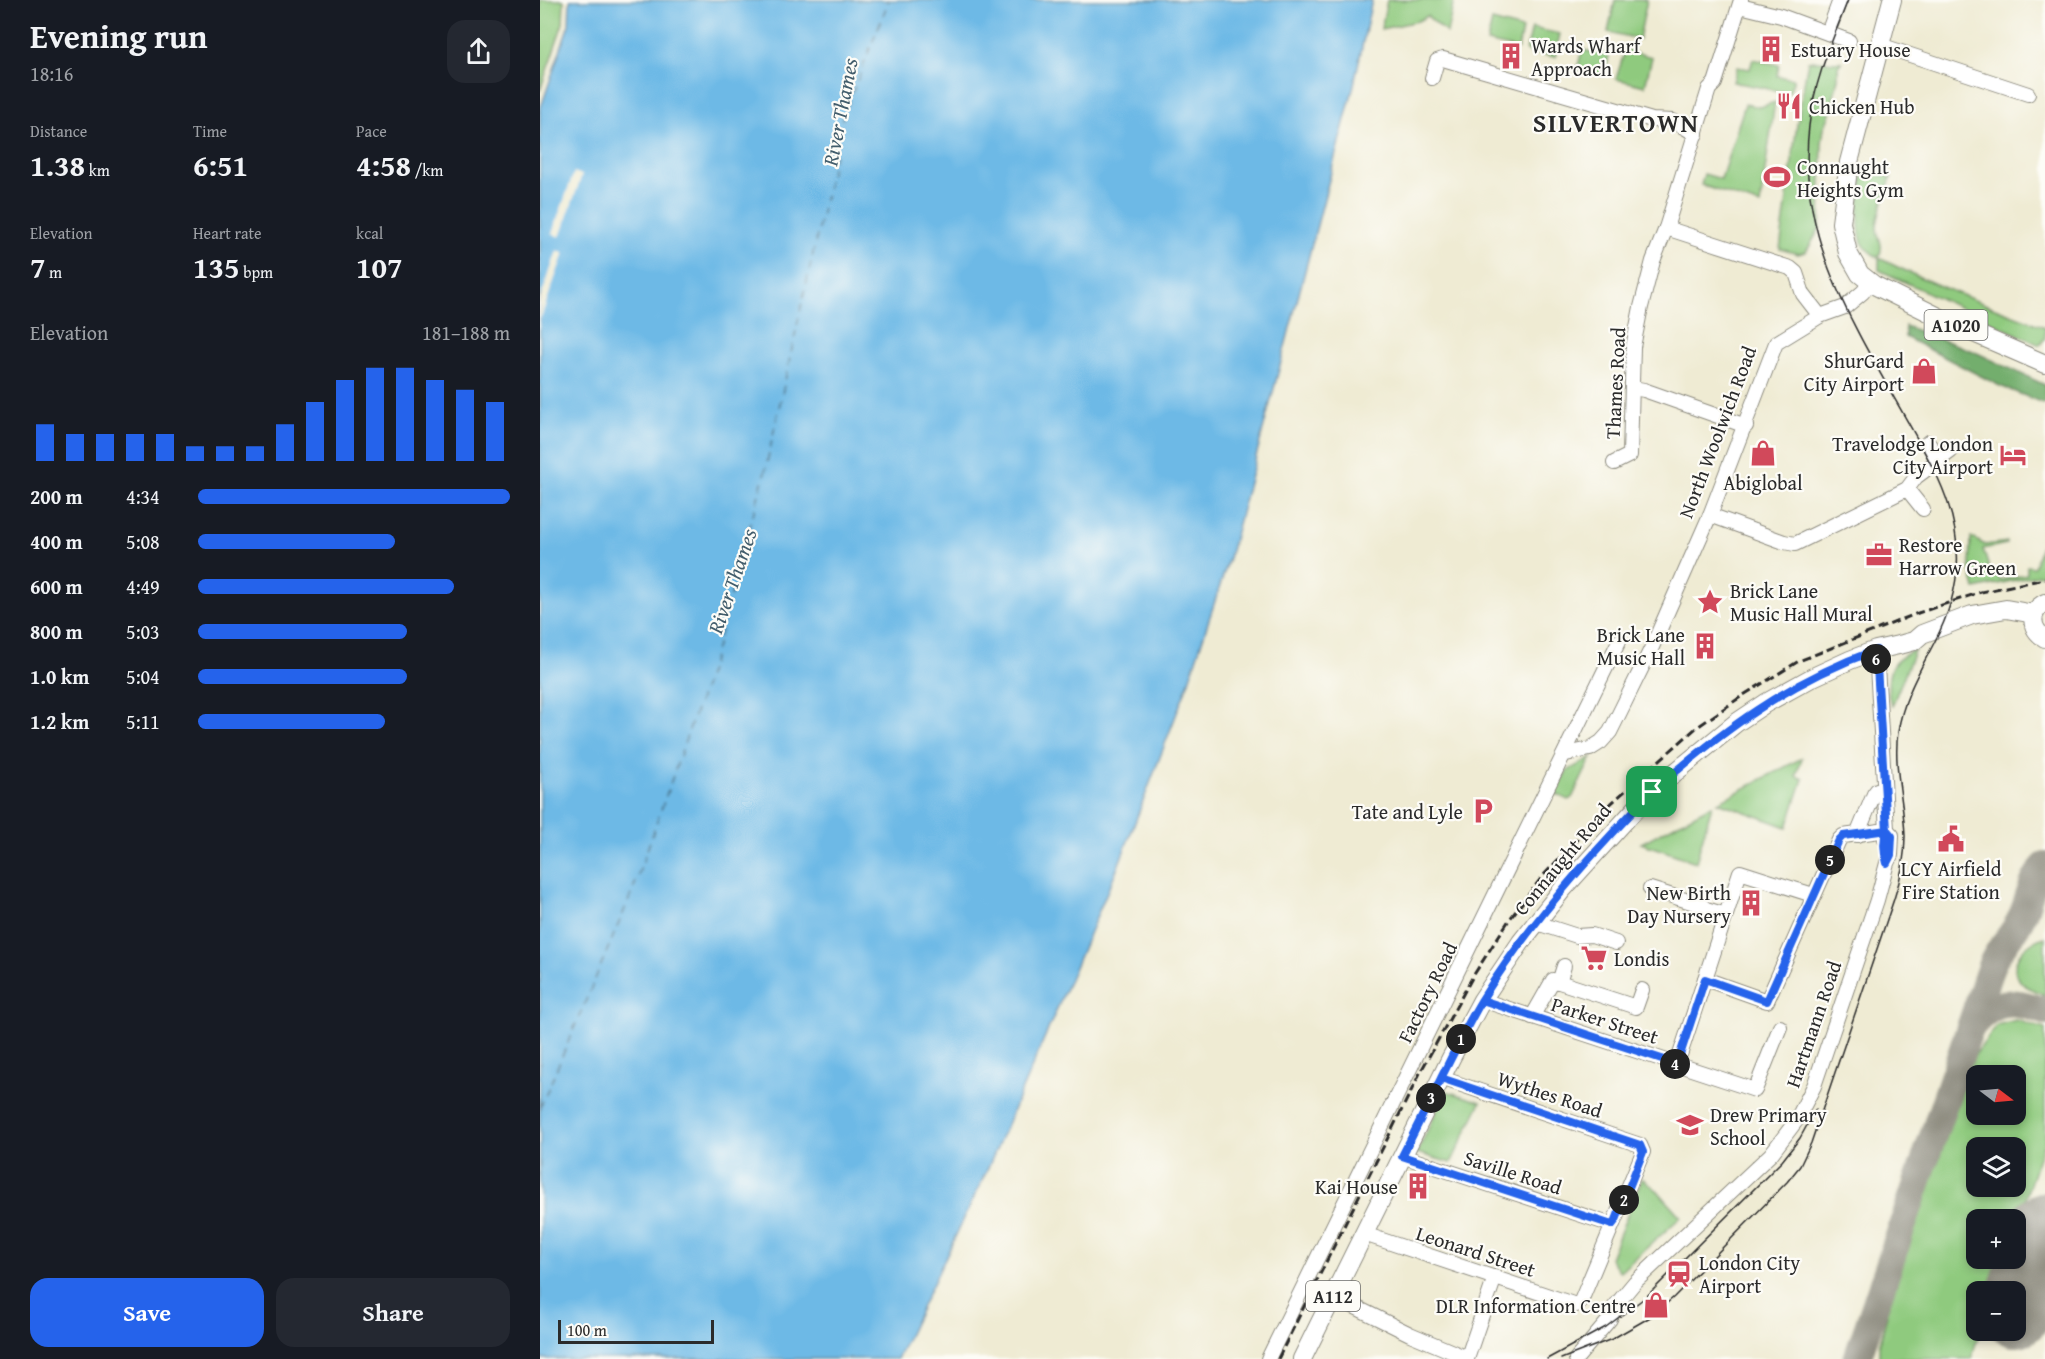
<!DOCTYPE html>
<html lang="en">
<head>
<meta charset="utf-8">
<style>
  body { margin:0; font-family:"Gentium Book Plus",serif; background:#242831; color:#f1f3f6; height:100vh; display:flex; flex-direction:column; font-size:22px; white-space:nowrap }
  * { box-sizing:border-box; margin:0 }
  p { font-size:20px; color:#9ea1a6 }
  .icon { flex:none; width:33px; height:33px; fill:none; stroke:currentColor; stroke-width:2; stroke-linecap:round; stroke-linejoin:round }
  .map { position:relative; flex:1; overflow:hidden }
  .side { display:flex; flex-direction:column; background:#171b24; width:540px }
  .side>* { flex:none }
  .needle { width:39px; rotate:106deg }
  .buttons { position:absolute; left:1426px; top:1065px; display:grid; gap:12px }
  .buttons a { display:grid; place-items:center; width:60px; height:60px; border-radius:12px; background:#171b24; box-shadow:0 3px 9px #0003; font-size:30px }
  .scale { position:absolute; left:18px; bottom:15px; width:156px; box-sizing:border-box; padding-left:6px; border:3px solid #2b2b2b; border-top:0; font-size:16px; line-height:21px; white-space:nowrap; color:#2b2b2b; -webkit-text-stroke:4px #fdfcf7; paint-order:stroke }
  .pin { position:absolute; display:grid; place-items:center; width:51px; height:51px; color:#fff; margin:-26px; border-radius:12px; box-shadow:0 3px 9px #0006 }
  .km { position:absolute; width:30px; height:30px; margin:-15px; border-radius:50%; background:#222; color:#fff; font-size:16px; line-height:30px; text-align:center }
  .round { display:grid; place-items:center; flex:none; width:63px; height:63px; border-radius:18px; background:#242831 }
  .overview { display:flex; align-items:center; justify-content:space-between; height:102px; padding:0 30px }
  h1 { font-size:33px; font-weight:700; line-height:45px }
  .metrics { display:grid; grid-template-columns:repeat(3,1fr); gap:9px; height:102px; padding:6px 30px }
  .metrics div { display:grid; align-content:center }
  .metrics b { font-size:30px; font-weight:700 }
  .metrics small { font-size:16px; font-weight:400 }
  .metrics p { font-size:16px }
  .chart { height:168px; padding:12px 30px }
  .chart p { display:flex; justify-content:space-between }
  .chart svg { width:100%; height:108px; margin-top:6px; stroke:#2563eb; stroke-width:6 }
  .action { display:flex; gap:12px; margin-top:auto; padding:12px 30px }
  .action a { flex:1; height:69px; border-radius:18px; background:#2563eb; color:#fff; font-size:24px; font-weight:700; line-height:69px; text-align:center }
  .action a+a { background:#242831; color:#f1f3f6 }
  ul { padding:0 30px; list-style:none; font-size:20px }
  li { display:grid; grid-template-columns:96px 72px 1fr; align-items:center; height:45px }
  li i { height:15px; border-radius:8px; background:#2563eb }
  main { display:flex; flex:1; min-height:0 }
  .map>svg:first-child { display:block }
</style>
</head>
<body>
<main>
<section class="side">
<div class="overview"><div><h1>Evening run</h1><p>18:16</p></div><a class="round"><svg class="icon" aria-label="share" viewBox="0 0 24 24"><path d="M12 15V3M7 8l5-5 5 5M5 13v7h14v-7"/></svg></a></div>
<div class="metrics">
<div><p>Distance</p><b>1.38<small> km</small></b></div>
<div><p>Time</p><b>6:51</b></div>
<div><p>Pace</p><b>4:58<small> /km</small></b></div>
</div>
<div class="metrics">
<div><p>Elevation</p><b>7<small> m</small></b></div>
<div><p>Heart rate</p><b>135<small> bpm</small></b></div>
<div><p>kcal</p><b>107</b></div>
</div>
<div class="chart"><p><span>Elevation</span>181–188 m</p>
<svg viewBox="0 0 160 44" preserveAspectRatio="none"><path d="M5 44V29M15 44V33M25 44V33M35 44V33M45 44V33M55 44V38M65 44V38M75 44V38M85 44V29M95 44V20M105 44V11M115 44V6M125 44V6M135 44V11M145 44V15M155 44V20"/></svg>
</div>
<ul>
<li><b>200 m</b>4:34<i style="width:100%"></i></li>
<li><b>400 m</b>5:08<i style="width:63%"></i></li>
<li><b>600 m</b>4:49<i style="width:82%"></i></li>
<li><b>800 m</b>5:03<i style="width:67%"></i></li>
<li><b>1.0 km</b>5:04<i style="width:67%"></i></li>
<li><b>1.2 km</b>5:11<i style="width:60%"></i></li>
</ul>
<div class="action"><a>Save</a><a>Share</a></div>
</section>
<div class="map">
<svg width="1505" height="1359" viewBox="0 0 1505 1359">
  <rect width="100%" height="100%" fill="#fdfcf7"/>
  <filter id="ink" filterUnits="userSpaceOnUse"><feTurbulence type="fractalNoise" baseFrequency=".0167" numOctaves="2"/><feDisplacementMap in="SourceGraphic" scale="12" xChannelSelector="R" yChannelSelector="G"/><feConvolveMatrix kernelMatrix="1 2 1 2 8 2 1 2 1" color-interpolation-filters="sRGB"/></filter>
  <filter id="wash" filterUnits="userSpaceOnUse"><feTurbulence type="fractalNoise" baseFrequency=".008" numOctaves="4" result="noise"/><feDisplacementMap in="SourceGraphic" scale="24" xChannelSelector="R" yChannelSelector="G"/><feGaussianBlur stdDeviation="1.35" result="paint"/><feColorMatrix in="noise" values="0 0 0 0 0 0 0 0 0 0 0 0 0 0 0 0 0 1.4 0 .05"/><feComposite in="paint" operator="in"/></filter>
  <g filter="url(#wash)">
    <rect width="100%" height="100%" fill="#efebd3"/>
    <g fill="#8fca7e" stroke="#5d7a54" stroke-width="1.5" fill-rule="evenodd">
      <polygon points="0,0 24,0 23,23 0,91"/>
      <polygon points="847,0 914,0 907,33 887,16 878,21 841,29"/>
      <polygon points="1075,0 1107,0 1099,39 1068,32"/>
      <polygon points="952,21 982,29 978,49 947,42"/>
      <polygon points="992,28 1020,34 1015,57 986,51"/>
      <polygon points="1042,50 1069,55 1065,76 1037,70"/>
      <polygon points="1085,50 1112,57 1105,86 1076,79"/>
      <polygon points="1213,59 1239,65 1237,76 1254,79 1249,93 1193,82 1197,67 1210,69"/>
      <polygon points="1268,61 1302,62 1298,66 1298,78 1289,117 1284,128 1282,143 1280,228 1266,252 1258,254 1240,249 1257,124"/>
      <polygon points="1235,102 1220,205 1161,185 1164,174 1181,179 1205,104 1220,107"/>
      <path d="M1323,171L1351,177C1347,192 1339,209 1337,225C1336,239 1345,240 1339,258C1393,285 1449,306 1505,327V338L1500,345L1339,270V258C1332,254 1325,249 1322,242C1315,224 1321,190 1323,171Z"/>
      <polygon points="1505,535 1503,574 1435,589 1430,568 1431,537 1445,545 1467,542 1467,544 1443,549 1451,574 1458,573 1460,580 1487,574 1487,566 1494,567"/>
      <path d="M1375,649L1352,706C1347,697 1347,677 1352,667C1356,659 1367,654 1375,649Z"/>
      <polygon points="1052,757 1032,798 1028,800 1014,793 1027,771"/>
      <polygon points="1262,758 1256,776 1263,779 1247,827 1178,802"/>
      <polygon points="1172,805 1156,862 1101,843"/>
      <path d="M1505,937V995C1498,992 1489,989 1483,984C1463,966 1485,941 1505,937Z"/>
      <path d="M1476,1020L1505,1029V1140L1476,1225V1220H1437V1258L1465,1259L1454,1291L1437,1292V1330L1440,1331L1431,1359H1339V1347L1347,1315L1345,1314L1432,1059L1457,1025ZM1437,1076H1476V1114H1437ZM1437,1148H1476V1186H1437Z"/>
      <polygon points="906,1091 941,1102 911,1163 877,1153"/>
      <polygon points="1102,1178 1118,1191 1141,1217 1080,1272 1070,1258"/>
    </g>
    <polygon fill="#73ae6d" stroke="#4f6c4c" stroke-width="1.5" points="1365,326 1433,351 1505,385 1505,404 1460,386 1365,337"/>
    <polygon fill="#6db9e6" stroke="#4c7288" stroke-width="1.5" points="30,0 832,0 813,89 713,468 689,558 648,684 579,864 530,979 448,1168 357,1359 0,1359 0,110 29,24"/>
    <g fill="#efebd3">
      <polygon points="34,172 42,175 20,237 12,234"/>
      <polygon points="17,251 24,253 0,320 0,300"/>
    </g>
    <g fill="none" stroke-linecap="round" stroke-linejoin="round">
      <polyline stroke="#425d6c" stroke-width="1.5" stroke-dasharray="8 6" stroke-linecap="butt" points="0,1108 93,890 170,670 224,476 303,117 349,0"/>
      <g stroke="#8d8b7f" stroke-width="28">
        <path d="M1430,1028C1454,999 1471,999 1505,1011"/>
        <path d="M1317,1359L1451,966C1458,949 1471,937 1479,922C1489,904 1490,881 1505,866"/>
      </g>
      <polyline stroke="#8d8b7f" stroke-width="70" points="1476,1312 1505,1227"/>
    </g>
  </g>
  <g filter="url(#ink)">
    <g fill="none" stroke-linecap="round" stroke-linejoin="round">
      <g stroke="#8d8b7f" stroke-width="16">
        <g id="minor">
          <polyline points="1200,6 1241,16 1309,41"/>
          <polyline points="1288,33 1300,0"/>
          <polyline points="1340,45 1488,94"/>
          <polyline points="892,78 897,61 903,59 1112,120 1133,121 1156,134"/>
          <polyline points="1126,228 1250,268 1256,273 1263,294 1280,316"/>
          <polyline points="1093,388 1104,390 1206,426"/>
          <polyline points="1388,442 1398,461"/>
          <polyline points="1074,463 1090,455 1093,347 1101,307 1113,261 1126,228 1169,89 1175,83 1201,0"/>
          <polyline points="1367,489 1383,509"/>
          <polyline points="1170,515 1244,542 1255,544 1367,489 1376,477 1411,451"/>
          <polyline points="1336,650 1347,830 1345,839"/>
          <polyline points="1026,754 1050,749 1061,742 1070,732 1076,720 1112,647 1170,515 1236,343 1280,316 1305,307 1323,292 1330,282"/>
          <polyline points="1317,835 1334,794 1337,790 1344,789"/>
          <polyline points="1110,889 1161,905 1166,909 1186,915"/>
          <polyline points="998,921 1003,925 1037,936 1052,935 1076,943"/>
          <polyline points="1165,979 1227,1001 1299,840 1303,836 1347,830"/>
          <polyline points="1019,982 1024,966"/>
          <polyline points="942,1000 1215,1090 1240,1027"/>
          <polyline points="992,1017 1013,980 1096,1007 1102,990"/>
          <polyline points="1137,1064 1200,872 1273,895"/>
          <polyline points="862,1156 1072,1225"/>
          <polyline points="824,1234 1036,1305 1041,1301 1103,1152 1100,1145 901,1078"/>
          <polyline points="793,1296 870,1334 927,1358"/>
          <polyline points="728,1359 1079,641"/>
          <polyline points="927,1359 955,1277"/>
          <polyline points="1036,1359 1070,1319 1075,1306 1095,1282 1231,1154 1256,1121 1274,1086 1337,900 1347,863 1351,855 1352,835 1347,830"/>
        </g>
      </g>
      <g stroke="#8d8b7f" stroke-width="20">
        <g id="major">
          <polyline points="1352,0 1309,162 1301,223 1308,253 1320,274 1334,285 1411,323 1505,364"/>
          <path d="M1505,603C1489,611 1490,629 1505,638"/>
          <polyline points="762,1359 911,1058 942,1000 981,942 1022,890 1111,792 1196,723 1226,703 1273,677 1310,660 1336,650 1363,644 1374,641 1382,634 1432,615 1466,609 1494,614"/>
        </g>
      </g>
      <use href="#minor" stroke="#fff" stroke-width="14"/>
      <use href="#major" stroke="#fff" stroke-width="18"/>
      <g stroke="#2b2b2b" stroke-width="1.5">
        <polyline points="1007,1359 1066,1327 1107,1296 1242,1161 1260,1138 1276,1109"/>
        <path d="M1021,1359L1072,1339L1112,1316L1134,1297L1247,1182L1260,1166L1271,1143L1354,899C1361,878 1365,857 1365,836C1364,801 1353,767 1358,732C1363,699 1379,672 1394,643C1424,586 1425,537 1398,478C1342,365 1253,259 1269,126C1274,81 1292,41 1308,0"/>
      </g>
      <polyline stroke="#2b2b2b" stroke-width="3" stroke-dasharray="9 4.5" stroke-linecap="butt" points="738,1359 881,1071 933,976 969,920 1002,877 1067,807 1156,728 1202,696 1259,661 1378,613 1441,592 1505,579"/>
    </g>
  </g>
  <g fill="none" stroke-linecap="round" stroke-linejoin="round" filter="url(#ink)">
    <g stroke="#fff" stroke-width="12">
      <path id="route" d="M1112,792C1049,856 988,925 941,1001C926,1026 914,1052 901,1078L1100,1145L1103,1152L1076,1220L1072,1225L862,1156C889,1104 913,1051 942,1000L1137,1064L1165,979L1227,1001L1299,840L1303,836L1347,830C1343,840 1344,853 1347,863L1351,855L1352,836L1347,830L1336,650C1247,682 1182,731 1112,792"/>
    </g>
    <use href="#route" stroke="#2563eb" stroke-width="8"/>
  </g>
  <defs>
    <g id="building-bare" transform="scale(2.07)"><path d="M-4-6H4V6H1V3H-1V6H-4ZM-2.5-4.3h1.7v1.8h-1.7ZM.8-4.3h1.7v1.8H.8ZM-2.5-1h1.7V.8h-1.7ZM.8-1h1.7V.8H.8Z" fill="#d1495b" stroke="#fdfcf7" stroke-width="2.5" paint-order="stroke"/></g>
    <g id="restaurant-bare" transform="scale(2.07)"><path d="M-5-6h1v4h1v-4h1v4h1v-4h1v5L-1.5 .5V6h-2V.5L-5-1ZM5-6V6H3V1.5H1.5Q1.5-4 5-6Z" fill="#d1495b" stroke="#fdfcf7" stroke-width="2.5" paint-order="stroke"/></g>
    <g id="stadium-bare" transform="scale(2.07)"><path d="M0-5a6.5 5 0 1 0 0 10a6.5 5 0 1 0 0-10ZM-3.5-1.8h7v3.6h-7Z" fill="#d1495b" stroke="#fdfcf7" stroke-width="2.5" paint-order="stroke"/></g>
    <g id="shop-bare" transform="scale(2.07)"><path d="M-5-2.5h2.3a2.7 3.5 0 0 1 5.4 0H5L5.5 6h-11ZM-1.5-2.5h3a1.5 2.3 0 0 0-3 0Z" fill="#d1495b" stroke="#fdfcf7" stroke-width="2.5" paint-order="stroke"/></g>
    <g id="hotel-bare" transform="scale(2.07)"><path d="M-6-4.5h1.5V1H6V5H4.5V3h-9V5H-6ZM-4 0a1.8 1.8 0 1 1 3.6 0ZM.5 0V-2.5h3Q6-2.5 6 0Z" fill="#d1495b" stroke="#fdfcf7" stroke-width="2.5" paint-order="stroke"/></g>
    <g id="office-bare" transform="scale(2.07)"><path d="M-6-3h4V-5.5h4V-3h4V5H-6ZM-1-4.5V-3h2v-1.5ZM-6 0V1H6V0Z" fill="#d1495b" stroke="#fdfcf7" stroke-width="2.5" paint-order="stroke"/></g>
    <g id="sight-bare" transform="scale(2.07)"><path d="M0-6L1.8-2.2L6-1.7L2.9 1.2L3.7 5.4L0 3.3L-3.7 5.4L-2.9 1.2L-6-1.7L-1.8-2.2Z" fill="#d1495b" stroke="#fdfcf7" stroke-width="2.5" paint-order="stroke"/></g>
    <g id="parking-bare" transform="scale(2.07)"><path d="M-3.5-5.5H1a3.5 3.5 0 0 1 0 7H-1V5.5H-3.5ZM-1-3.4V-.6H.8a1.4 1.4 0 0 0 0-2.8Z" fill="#d1495b" stroke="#fdfcf7" stroke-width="2.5" paint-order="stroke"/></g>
    <g id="civic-bare" transform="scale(2.07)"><path d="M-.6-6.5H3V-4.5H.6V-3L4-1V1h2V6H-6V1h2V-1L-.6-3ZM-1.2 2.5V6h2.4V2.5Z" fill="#d1495b" stroke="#fdfcf7" stroke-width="2.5" paint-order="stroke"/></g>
    <g id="supermarket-bare" transform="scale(2.07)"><path d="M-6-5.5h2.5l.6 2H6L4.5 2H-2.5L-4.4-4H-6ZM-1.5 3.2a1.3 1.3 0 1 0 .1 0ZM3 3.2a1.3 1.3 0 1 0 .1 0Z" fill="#d1495b" stroke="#fdfcf7" stroke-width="2.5" paint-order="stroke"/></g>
    <g id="school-bare" transform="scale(2.07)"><path d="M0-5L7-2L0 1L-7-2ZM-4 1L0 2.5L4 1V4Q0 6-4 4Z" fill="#d1495b" stroke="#fdfcf7" stroke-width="2.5" paint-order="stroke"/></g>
    <g id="station-bare" transform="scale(2.07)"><path d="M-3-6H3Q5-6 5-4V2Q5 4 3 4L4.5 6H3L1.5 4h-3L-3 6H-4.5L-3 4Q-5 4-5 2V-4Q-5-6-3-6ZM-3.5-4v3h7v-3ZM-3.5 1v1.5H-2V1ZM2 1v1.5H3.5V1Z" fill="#d1495b" stroke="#fdfcf7" stroke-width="2.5" paint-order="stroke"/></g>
  </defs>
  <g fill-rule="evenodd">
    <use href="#building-bare" x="1231" y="49"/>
    <use href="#building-bare" x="971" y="56"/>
    <use href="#restaurant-bare" x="1249" y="106"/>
    <use href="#stadium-bare" x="1237" y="177"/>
    <use href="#shop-bare" x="1384" y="371"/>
    <use href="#shop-bare" x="1223" y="453"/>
    <use href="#hotel-bare" x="1473" y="455"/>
    <use href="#office-bare" x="1339" y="555"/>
    <use href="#sight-bare" x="1170" y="602"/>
    <use href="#building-bare" x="1165" y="646"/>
    <use href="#parking-bare" x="943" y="811"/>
    <use href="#civic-bare" x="1411" y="839"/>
    <use href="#building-bare" x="1211" y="903"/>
    <use href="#supermarket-bare" x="1054" y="958"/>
    <use href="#school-bare" x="1150" y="1125"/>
    <use href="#building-bare" x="878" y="1186"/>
    <use href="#station-bare" x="1139" y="1274"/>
    <use href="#shop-bare" x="1116" y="1305"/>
  </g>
  <g text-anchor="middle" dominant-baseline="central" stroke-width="4.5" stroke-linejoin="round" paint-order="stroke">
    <g fill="#fdfcf7" stroke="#6a6a68" stroke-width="1.5">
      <rect x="1384.5" y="310" width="63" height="30" rx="4.5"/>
      <rect x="766" y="1281" width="54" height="30" rx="4.5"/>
    </g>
    <g font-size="18" font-weight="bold" fill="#2b2b2b">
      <text x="1416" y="325">A1020</text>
      <text x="793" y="1296">A112</text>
    </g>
    <g font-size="20" fill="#2b2b2b" stroke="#fdfcf7" text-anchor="start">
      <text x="991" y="45">Wards Wharf<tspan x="991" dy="23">Approach</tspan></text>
      <text x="1251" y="49">Estuary House</text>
      <text x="1269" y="106">Chicken Hub</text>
      <text x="1257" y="166">Connaught<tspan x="1257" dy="23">Heights Gym</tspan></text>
      <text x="1364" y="360" text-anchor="end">ShurGard<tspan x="1364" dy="23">City Airport</tspan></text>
      <text x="1453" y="443" text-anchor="end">Travelodge London<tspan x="1453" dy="23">City Airport</tspan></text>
      <text x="1223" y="482" text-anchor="middle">Abiglobal</text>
      <text x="1359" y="544">Restore<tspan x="1359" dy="23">Harrow Green</tspan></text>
      <text x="1190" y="590">Brick Lane<tspan x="1190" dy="23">Music Hall Mural</tspan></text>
      <text x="1145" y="634" text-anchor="end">Brick Lane<tspan x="1145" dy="23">Music Hall</tspan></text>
      <text x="923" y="811" text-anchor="end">Tate and Lyle</text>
      <text x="1411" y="868" text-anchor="middle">LCY Airfield<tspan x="1411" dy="23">Fire Station</tspan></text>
      <text x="1191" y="892" text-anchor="end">New Birth<tspan x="1191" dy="23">Day Nursery</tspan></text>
      <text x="1074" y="958">Londis</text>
      <text x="1170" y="1114">Drew Primary<tspan x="1170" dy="23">School</tspan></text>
      <text x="858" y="1186" text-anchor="end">Kai House</text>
      <text x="1159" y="1262">London City<tspan x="1159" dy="23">Airport</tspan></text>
      <text x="1096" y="1305" text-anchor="end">DLR Information Centre</text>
    </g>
    <g font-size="20" fill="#2b2b2b" stroke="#fdfcf7">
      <text transform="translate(1075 383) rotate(-87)">Thames Road</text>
      <text transform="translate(1177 432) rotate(-69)">North Woolwich Road</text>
      <text transform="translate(1022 859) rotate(-50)">Connaught Road</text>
      <text transform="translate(887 992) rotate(-64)">Factory Road</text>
      <text transform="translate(1065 1020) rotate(18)">Parker Street</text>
      <text transform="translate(1273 1024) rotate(-71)">Hartmann Road</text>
      <text transform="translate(1010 1094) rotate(18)">Wythes Road</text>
      <text transform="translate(973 1172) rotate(18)">Saville Road</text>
      <text transform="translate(936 1251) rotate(18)">Leonard Street</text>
    </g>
    <g font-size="21" font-style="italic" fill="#425d6c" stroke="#fdfcf7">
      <text transform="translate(300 112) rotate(-79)">River Thames</text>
      <text transform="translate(192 581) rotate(-71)">River Thames</text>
    </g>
    <g font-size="26" font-weight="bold" letter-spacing="1.5" fill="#2b2b2b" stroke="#fdfcf7">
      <text x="1076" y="122">SILVERTOWN</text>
    </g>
  </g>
</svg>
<div class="buttons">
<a><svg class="needle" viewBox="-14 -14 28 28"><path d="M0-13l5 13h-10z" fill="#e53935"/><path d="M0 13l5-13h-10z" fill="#9ea1a6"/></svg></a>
<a><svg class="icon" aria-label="layers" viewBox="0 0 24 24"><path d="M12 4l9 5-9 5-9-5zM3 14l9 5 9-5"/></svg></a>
<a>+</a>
<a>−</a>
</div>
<div class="scale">100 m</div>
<div class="pin" style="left:1112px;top:792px;background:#1e9e55"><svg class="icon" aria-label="arrive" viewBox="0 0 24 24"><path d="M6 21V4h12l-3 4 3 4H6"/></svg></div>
<b class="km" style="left:921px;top:1039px">1</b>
<b class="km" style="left:1084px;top:1200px">2</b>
<b class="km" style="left:891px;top:1098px">3</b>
<b class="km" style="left:1135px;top:1064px">4</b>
<b class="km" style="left:1290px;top:860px">5</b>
<b class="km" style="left:1336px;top:659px">6</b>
</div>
</main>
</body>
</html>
